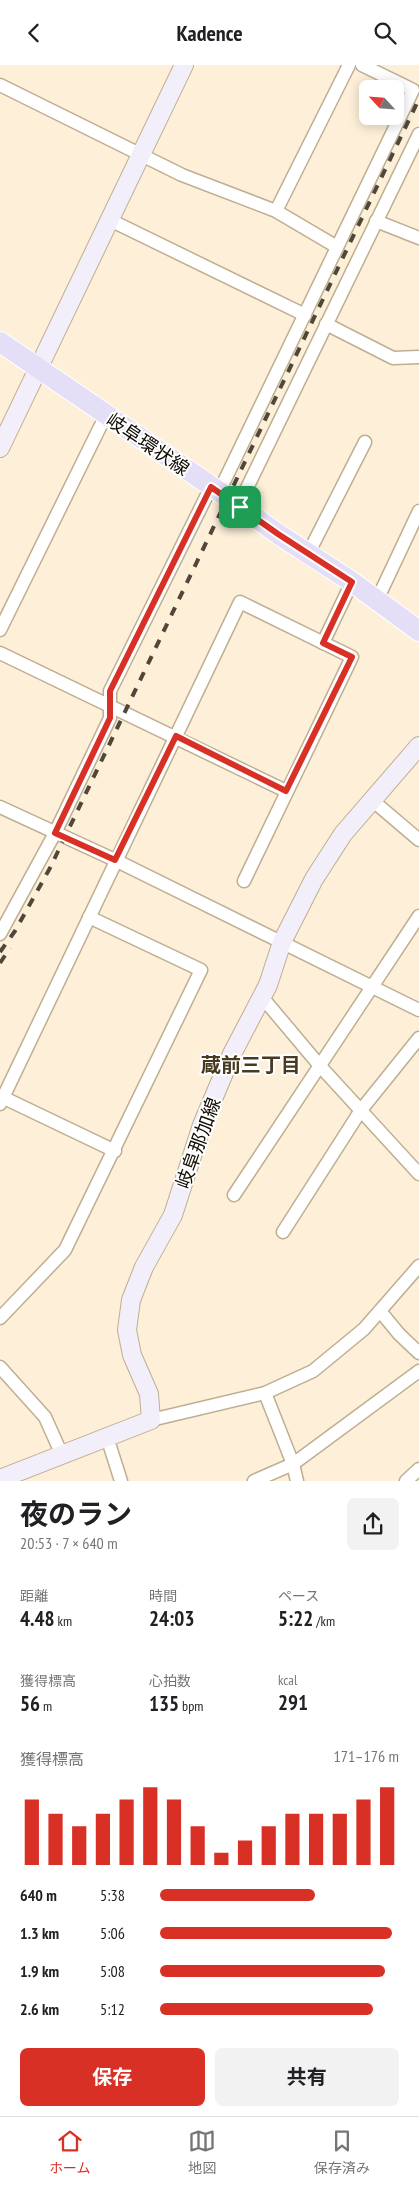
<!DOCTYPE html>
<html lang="ja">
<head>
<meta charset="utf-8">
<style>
  body { margin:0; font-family:"PT Sans Narrow","Noto Sans JP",sans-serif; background:#f2f2f2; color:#202124; height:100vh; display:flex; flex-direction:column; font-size:19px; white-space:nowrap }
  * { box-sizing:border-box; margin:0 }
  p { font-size:16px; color:#757577 }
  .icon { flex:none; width:28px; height:28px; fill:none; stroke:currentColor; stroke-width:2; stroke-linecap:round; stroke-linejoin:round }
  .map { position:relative; height:1416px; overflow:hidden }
  .drawer { display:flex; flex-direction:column; background:#fff; flex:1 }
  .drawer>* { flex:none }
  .needle { width:32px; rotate:296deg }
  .fabs { position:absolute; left:359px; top:15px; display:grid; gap:10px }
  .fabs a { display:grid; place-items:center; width:45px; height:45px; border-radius:8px; background:#fff; box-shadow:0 2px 12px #0003; font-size:25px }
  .pin { position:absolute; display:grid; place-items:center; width:42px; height:42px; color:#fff; margin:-21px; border-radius:10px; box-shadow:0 2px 8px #0006 }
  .round { display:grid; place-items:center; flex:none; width:52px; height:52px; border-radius:8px; background:#f2f2f2 }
  .head { display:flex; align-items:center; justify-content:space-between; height:85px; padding:0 20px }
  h1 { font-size:28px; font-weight:700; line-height:38px }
  .stats { display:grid; grid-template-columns:repeat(3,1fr); gap:8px; height:85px; padding:5px 20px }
  .stats div { display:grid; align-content:center }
  .stats b { font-size:21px; font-weight:700 }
  .stats small { font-size:14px; font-weight:400 }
  .stats p { font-size:14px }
  .chart { height:140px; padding:10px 20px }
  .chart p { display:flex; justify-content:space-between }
  .chart svg { width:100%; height:90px; margin-top:5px; stroke:#d93025; stroke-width:6 }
  .primary-button { display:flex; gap:10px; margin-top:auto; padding:10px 20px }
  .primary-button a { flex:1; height:58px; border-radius:8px; background:#d93025; color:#fff; font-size:20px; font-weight:700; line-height:58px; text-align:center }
  .primary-button a+a { background:#f2f2f2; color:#202124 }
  ul { padding:0 20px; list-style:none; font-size:16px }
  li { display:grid; grid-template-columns:80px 60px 1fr; align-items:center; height:38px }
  li i { height:12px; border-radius:6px; background:#d93025 }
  header { display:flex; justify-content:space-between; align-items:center; height:65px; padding:0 20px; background:#fff; font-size:22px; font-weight:700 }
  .tab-bar { display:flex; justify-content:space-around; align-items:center; height:70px; border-top:1px solid #e0e0e0; background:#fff; font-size:14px; color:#757577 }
  .tab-bar a { display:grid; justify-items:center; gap:2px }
  .tab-bar .selected { color:#d93025 }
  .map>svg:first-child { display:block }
</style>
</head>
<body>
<header><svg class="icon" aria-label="back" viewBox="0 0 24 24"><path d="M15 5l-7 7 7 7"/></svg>Kadence<svg class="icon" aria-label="search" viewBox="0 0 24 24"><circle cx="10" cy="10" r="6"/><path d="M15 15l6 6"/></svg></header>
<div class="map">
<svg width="419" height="1416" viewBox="0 0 419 1416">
  <rect width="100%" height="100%" fill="#fdefd8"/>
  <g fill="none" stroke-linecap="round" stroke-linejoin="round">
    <g stroke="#beae92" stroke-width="15">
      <g id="street">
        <polyline points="0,20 182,110 276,146 337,182"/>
        <polyline points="276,146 349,0"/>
        <polyline points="110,155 305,250"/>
        <polyline points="376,156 419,173"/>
        <polyline points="326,259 393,293 419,292"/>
        <polyline points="219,427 413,25 362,0"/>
        <polyline points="240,442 245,427 419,69"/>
        <polyline points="308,489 365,377"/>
        <polyline points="377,535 419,446"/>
        <polyline points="0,565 100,362 107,350"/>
        <polyline points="323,578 352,517"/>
        <polyline points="0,588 286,726"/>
        <polyline points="372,735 419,775"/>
        <polyline points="0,742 115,795 419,945"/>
        <polyline points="0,869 55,768 110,653 110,626 211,422"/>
        <polyline points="262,932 320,1001 419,1109"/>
        <polyline points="0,1031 115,1086"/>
        <polyline points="0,1039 240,537 352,592 244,816"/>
        <polyline points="234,1130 419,851"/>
        <polyline points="283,1167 361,1045 419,973"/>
        <polyline points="380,1246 399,1269 419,1288"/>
        <polyline points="0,1253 65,1185 201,905 89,852"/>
        <polyline points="0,1302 45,1352 62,1390"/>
        <polyline points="265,1328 293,1399 297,1416"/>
        <polyline points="151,1355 265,1328 313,1306 364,1264 419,1201"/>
        <polyline points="107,1372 121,1416"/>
        <polyline points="254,1416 293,1399 419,1306"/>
        <polyline points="406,1416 419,1404"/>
      </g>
    </g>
    <g stroke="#beae92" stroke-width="20">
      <g id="secondary">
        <polyline points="0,383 184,0"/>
        <polyline points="0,1414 151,1355 149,1329 132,1290 127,1265 131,1235 144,1202 173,1150 202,1060 232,989 268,920 282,877 314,814 343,769 419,681"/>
      </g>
    </g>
    <g stroke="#fff" stroke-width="22">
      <polyline id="primary" points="0,277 233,436 278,469 352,517 419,566"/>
    </g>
    <use href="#street" stroke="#fff" stroke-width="12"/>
    <use href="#secondary" stroke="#f2effb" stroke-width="18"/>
    <use href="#primary" stroke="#e4dff7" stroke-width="20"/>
    <g stroke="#4f473a" stroke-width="4" stroke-dasharray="9 9" stroke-linecap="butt">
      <polyline points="0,887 15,866 50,803 419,34"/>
      <polyline points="0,898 10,883"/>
    </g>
  </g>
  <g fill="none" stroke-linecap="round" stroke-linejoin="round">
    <g stroke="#fff" stroke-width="10">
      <polygon id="route" points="211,422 278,469 352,517 323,578 352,592 286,726 176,671 115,795 55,768 110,653 110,626"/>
    </g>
    <use href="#route" stroke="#d93025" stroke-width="6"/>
  </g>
  <g text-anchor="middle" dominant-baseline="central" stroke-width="4" stroke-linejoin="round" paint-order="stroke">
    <g font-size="19" fill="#130d04" stroke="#fff">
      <text transform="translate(148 379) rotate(34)">岐阜環状線</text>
      <text transform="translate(198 1078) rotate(-70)">岐阜那加線</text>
    </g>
    <g font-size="20" font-weight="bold" fill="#473a21" stroke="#fff">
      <text x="251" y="1000">蔵前三丁目</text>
    </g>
  </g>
</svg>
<div class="fabs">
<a><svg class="needle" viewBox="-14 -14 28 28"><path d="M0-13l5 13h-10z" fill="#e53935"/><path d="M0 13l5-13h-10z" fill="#757577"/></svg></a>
</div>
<div class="pin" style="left:240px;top:442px;background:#1e9e55"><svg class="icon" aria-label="arrive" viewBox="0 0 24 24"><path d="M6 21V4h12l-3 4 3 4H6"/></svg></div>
</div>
<section class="drawer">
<div class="head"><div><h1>夜のラン</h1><p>20:53 · 7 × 640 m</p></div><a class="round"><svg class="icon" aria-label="share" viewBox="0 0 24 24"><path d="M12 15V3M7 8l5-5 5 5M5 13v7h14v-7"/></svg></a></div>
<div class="stats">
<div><p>距離</p><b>4.48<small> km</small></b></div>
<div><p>時間</p><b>24:03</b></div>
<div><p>ペース</p><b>5:22<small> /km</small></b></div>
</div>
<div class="stats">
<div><p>獲得標高</p><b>56<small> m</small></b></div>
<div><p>心拍数</p><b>135<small> bpm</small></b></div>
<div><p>kcal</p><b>291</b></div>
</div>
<div class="chart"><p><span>獲得標高</span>171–176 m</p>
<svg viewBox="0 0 160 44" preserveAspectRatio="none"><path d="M5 44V12M15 44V19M25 44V25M35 44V19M45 44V12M55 44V6M65 44V12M75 44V25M85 44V38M95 44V32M105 44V25M115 44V19M125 44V19M135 44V19M145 44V12M155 44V6"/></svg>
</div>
<ul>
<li><b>640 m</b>5:38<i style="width:65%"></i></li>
<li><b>1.3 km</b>5:06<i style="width:97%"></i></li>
<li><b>1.9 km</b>5:08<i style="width:94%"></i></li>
<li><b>2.6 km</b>5:12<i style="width:89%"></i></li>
</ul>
<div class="primary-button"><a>保存</a><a>共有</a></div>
</section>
<nav class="tab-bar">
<a class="selected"><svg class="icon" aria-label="home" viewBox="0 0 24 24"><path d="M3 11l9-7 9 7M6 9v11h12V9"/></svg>ホーム</a>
<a><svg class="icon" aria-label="map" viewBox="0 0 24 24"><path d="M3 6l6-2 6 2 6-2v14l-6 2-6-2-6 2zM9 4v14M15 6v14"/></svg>地図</a>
<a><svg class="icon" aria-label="saved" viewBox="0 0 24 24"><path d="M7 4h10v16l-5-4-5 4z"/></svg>保存済み</a>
</nav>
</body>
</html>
